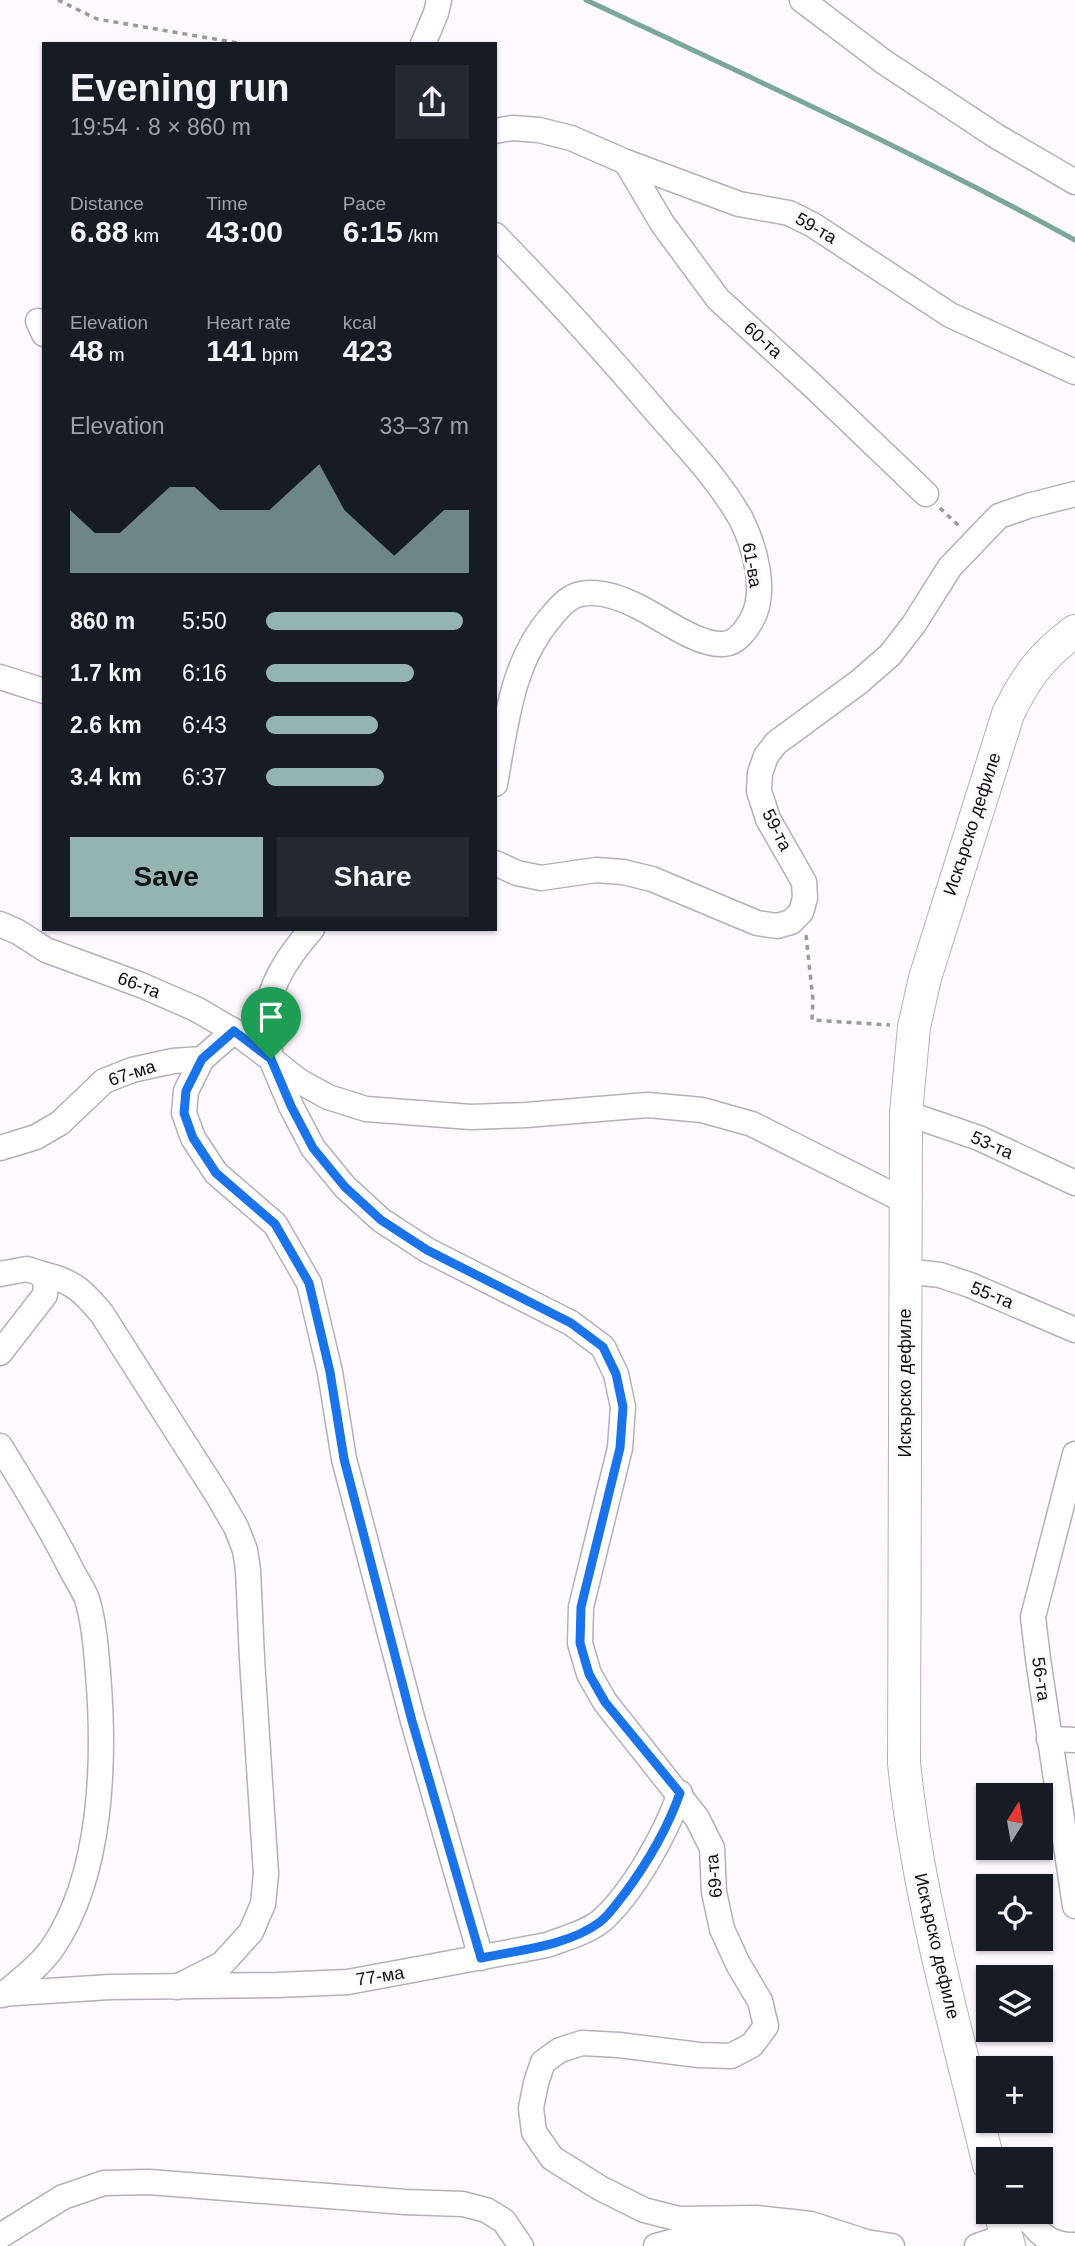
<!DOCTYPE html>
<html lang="en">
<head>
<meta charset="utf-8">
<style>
  body { margin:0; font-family:Arial,sans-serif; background:#242831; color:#f1f3f6; height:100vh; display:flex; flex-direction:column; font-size:26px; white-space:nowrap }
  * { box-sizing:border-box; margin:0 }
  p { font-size:23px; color:#9ea1a6 }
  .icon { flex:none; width:38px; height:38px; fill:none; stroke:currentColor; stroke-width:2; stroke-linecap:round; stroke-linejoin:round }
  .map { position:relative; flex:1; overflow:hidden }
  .drawer { position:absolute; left:42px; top:42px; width:455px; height:889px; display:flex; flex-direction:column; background:#171b24; border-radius:0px; box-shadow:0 2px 5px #0004 }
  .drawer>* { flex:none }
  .needle { width:46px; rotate:11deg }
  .fabs { position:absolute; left:976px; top:1783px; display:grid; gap:14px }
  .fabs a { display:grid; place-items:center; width:77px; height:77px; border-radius:0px; background:#171b24; box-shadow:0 2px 5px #0004; font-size:35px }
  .pin { position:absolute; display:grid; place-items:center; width:60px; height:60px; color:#fff; margin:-72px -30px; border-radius:50% 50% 50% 0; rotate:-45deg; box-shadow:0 0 7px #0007 }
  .pin .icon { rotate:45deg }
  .round { display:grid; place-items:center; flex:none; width:74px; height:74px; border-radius:0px; background:#242831 }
  .summary { display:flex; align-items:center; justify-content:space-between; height:119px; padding:0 28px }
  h1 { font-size:38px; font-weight:600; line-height:52px }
  .metrics { display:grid; grid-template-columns:repeat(3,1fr); gap:10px; height:119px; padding:7px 28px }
  .metrics div { display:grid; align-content:center }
  .metrics b { font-size:30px; font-weight:600 }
  .metrics small { font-size:19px; font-weight:400 }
  .metrics p { font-size:19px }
  .chart { height:196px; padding:14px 28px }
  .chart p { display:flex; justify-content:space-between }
  .chart svg { width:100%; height:126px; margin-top:7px; fill:#93b4b1; opacity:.7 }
  .button { display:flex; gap:14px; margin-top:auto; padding:14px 28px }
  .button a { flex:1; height:80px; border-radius:0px; background:#93b4b1; color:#111; font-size:28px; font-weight:600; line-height:80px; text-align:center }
  .button a+a { background:#242831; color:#f1f3f6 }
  ul { padding:0 28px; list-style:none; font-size:23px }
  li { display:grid; grid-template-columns:112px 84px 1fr; align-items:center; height:52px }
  li i { height:18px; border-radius:9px; background:#93b4b1 }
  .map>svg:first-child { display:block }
</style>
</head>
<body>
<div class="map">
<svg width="1075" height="2246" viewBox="0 0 1075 2246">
  <rect width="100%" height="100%" fill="#fef9ff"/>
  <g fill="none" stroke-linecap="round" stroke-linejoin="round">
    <path stroke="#79a79e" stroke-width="5" d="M586,0C750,77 916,153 1075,240"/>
    <g stroke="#b7aeba" stroke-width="27">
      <g id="minor">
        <polyline points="802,0 884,62 996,136 1075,182"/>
        <polyline points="423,44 436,13 439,0"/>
        <polyline points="495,131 512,128 539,130 571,138 626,162 739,204 789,213 813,225 950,315 1075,372"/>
        <polyline points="626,162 662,223 718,299 812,385 926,494"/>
        <path d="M495,235C552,293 606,353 659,415C688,448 719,480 741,519C755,547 768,593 751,621C745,631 737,643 724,644C698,646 660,617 637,606C621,598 599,590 581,594C569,596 559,607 552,616C511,662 506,725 495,784"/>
        <polyline points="38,321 44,334"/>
        <polyline points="0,677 44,691"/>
        <polyline points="495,863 517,873 541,878 596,870 623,872 652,879 757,923 777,926 791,922 801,912 805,898 804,882 768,819 759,791 760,773 766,756 776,743 859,682 890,655 914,624 950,567 999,516 1028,506 1075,494"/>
        <polyline points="0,924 18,932 46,950 141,985 196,1009 234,1031 271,1059 291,1106 313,1148 345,1187 381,1220 427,1250 571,1323 603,1347 616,1374 623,1407 620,1448 581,1607 580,1643 589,1674 605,1702 697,1818 712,1848 714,1892 722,1929 738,1964 760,2001 766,2026 752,2045 731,2056 699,2055 619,2045 582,2043 560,2050 543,2062 536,2083 531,2108 534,2132 552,2158 600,2188 644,2210 679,2219 757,2218 811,2224 866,2242 892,2246"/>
        <path d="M312,929C289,955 268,985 266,1021C266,1033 270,1047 271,1059L299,1081L328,1097L366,1109L471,1117L526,1115L648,1105L702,1110L752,1124L905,1201"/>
        <polyline points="202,1059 186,1091 184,1113 193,1138 216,1173 275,1224 309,1283 330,1372 344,1459 413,1721 481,1958"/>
        <polyline points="906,1113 979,1138 1075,1183"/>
        <polyline points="0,1148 36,1137 60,1123 104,1081 132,1070 173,1061 202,1059 234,1031"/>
        <polyline points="905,1271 940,1275 970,1285 1075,1330"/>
        <polyline points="0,1274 27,1269 42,1274 46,1285 45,1295 0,1353"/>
        <path d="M42,1274C73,1281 82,1290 102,1314L218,1496L236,1527L245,1550L248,1570L252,1659L266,1874L263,1904L251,1932L222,1964L177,1987"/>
        <path d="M0,1446C25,1487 51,1528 72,1571C77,1580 83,1589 87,1599C94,1622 96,1649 98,1673C105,1758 103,1873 53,1947C40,1966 20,1980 3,1995"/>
        <polyline points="1075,1454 1033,1617 1038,1659 1075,1906"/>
        <polyline points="1049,1739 1075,1740"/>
        <path d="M0,1994L110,1987L277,1985L348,1982L547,1945C565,1938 586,1933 601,1921C633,1893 666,1833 680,1793"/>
        <path d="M1023,2212C1037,2232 1049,2246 1075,2245"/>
        <polyline points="0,2236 63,2197 104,2183 149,2182 405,2202 463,2204 486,2210 504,2221 521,2246"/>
        <polyline points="656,2246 689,2237 834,2241"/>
        <polyline points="977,2246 1006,2236"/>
      </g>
    </g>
    <g stroke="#b7aeba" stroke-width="34">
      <g id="major">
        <path d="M989,2165C957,2032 918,1899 904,1763L906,1113L914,1027L925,978L1008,714C1025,678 1042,655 1075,631"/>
        <polyline points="1000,2212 1009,2246"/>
      </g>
    </g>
    <g stroke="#9d989e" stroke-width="3.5" stroke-dasharray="5 5" stroke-linecap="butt">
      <polyline points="58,0 97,19 244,44"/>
      <polyline points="940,508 960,527"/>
      <polyline points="806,935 813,1000 812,1020 890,1025"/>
    </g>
    <use href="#minor" stroke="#fff" stroke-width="24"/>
    <use href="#major" stroke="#fff" stroke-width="32"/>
  </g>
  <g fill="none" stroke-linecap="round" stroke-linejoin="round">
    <g stroke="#fff" stroke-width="14">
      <path id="route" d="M234,1031L271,1059L291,1106L313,1148L345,1187L381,1220L427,1250L571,1323L603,1347L616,1374L623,1407L620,1448L581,1607L580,1643L589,1674L605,1702L680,1793C667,1830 648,1862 625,1893C617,1903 610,1914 600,1922C568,1946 519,1950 481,1958L412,1721L344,1459L330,1372L309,1283L275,1224L216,1173L193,1138L184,1113L186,1091L202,1059Z"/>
    </g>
    <use href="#route" stroke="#1a73e8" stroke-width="9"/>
  </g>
  <g text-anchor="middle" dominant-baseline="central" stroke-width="5" stroke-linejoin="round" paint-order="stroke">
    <g font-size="18" fill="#110e12" stroke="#fef9ff">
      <text transform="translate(816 228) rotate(30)">59-та</text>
      <text transform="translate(763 340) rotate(42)">60-та</text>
      <text transform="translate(752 565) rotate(80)">61-ва</text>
      <text transform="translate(972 824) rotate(-72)">Искърско дефиле</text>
      <text transform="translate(777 830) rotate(63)">59-та</text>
      <text transform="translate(139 985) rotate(21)">66-та</text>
      <text transform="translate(132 1073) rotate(-18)">67-ма</text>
      <text transform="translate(992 1145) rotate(24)">53-та</text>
      <text transform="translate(992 1295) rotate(22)">55-та</text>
      <text transform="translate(905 1383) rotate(-90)">Искърско дефиле</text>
      <text transform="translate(1041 1679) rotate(82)">56-та</text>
      <text transform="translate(714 1876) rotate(-96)">69-та</text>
      <text transform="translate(937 1946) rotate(77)">Искърско дефиле</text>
      <text transform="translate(380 1976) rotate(-9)">77-ма</text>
    </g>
  </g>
</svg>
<div class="fabs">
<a><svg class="needle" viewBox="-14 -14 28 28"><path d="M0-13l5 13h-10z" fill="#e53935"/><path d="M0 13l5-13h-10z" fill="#9ea1a6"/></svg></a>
<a><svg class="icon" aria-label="locate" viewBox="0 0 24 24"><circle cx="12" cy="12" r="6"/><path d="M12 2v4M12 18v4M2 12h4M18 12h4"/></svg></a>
<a><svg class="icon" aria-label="layers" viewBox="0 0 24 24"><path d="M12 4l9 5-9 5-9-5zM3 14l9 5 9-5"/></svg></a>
<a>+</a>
<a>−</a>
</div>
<div class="pin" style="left:271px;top:1059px;background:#1e9e55"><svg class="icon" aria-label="arrive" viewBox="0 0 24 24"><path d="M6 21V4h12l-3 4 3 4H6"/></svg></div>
<section class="drawer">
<div class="summary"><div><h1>Evening run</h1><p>19:54 · 8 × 860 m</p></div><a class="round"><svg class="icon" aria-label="share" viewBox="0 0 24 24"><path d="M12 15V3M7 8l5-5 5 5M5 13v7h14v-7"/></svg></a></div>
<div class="metrics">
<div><p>Distance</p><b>6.88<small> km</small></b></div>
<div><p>Time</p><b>43:00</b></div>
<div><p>Pace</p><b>6:15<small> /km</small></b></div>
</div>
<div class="metrics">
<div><p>Elevation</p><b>48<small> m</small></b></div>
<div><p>Heart rate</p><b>141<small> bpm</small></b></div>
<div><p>kcal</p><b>423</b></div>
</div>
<div class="chart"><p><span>Elevation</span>33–37 m</p>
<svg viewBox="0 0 160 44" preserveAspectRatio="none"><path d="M0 44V22L10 30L20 30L30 22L40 14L50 14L60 22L70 22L80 22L90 14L100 6L110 22L120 30L130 38L140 30L150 22L160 22V44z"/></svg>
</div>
<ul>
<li><b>860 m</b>5:50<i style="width:97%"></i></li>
<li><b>1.7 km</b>6:16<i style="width:73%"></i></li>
<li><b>2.6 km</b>6:43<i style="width:55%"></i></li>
<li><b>3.4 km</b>6:37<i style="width:58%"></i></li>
</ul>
<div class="button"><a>Save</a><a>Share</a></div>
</section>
</div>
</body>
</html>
